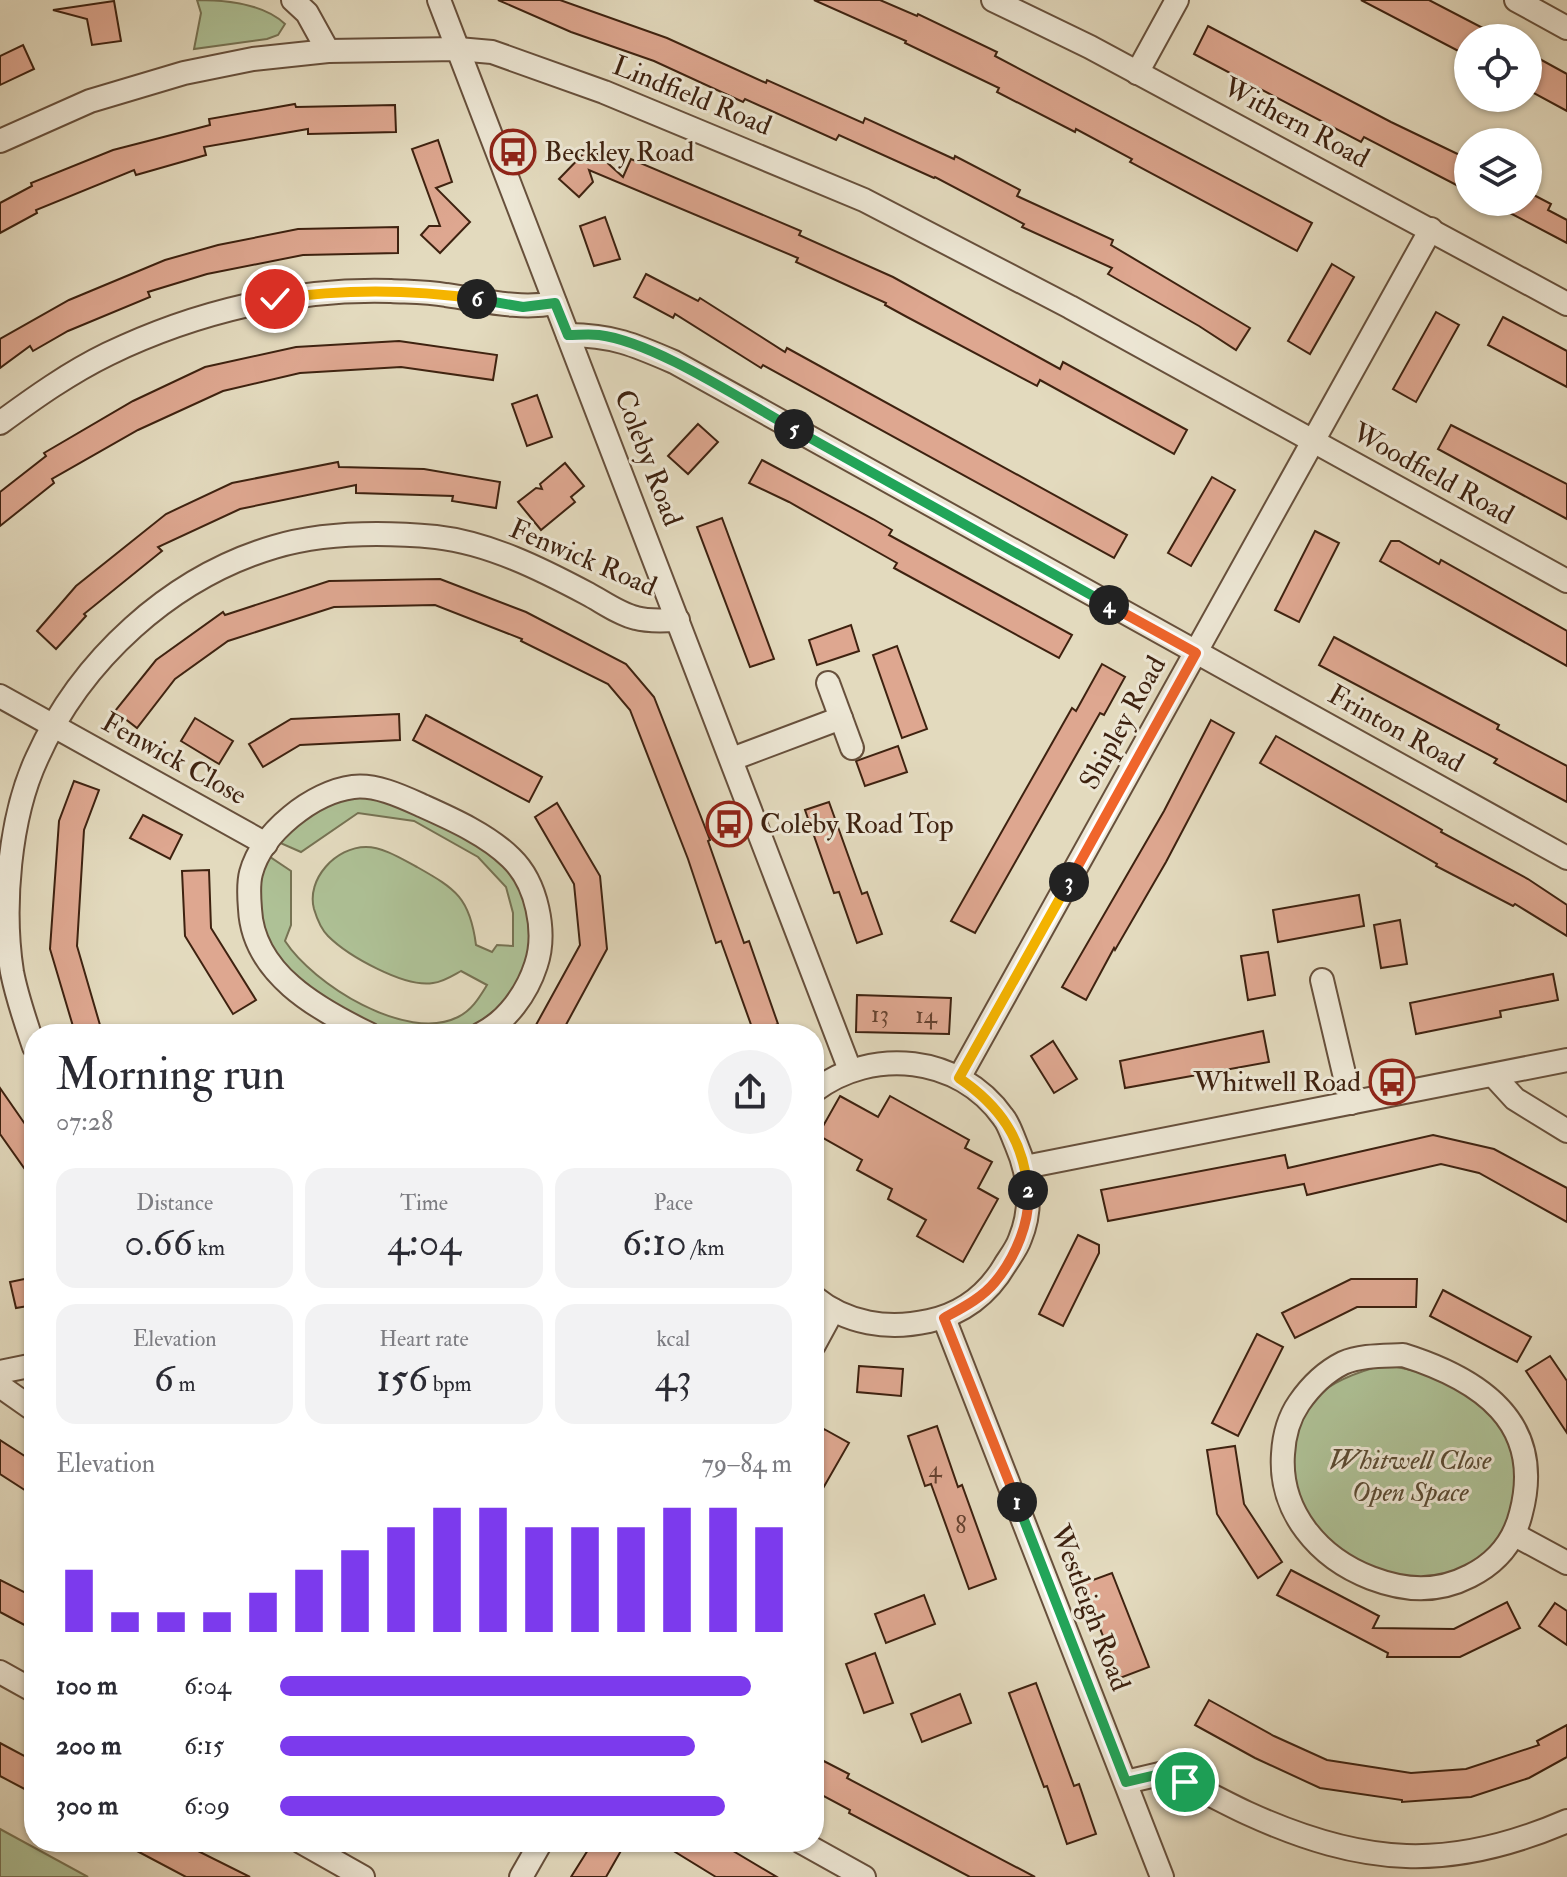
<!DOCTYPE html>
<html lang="en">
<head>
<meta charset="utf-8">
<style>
  body { margin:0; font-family:"IM FELL Double Pica",serif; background:#f2f2f3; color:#2b2b33; height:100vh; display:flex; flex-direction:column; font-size:30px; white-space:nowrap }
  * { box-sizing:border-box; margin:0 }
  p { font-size:26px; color:#7c7c81 }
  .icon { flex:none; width:44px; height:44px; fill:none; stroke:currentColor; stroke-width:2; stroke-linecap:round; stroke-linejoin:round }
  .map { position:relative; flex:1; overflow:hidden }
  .details { position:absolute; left:24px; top:1024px; width:800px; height:828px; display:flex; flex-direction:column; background:#fff; border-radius:32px; box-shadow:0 2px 6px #0004 }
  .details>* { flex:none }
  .fabs { position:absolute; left:1454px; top:24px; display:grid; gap:16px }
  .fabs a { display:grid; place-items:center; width:88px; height:88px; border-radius:50%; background:#fff; box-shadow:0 2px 6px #0004; font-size:40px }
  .pin { position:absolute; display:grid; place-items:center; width:68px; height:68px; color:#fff; margin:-34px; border:4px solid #fff; border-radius:50%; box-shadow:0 2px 8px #0007 }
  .km { position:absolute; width:40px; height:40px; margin:-20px; border-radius:50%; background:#222; color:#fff; font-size:22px; line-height:40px; text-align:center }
  .round { display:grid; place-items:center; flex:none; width:84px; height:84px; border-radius:42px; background:#f2f2f3 }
  .head { display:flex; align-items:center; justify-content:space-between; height:136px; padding:0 32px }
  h1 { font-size:44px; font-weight:600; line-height:60px }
  .metrics { display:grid; grid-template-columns:repeat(3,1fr); gap:12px; height:136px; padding:8px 32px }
  .metrics div { display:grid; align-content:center; border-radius:20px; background:#f2f2f3; text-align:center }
  .metrics b { font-size:40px; font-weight:600 }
  .metrics small { font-size:22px; font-weight:400 }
  .metrics p { font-size:22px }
  .chart { height:224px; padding:16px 32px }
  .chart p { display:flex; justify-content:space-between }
  .chart svg { width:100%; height:144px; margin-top:8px; stroke:#7c3aed; stroke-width:6 }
  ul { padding:0 32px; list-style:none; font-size:26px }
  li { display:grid; grid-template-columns:128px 96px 1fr; align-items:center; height:60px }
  li i { height:20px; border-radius:10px; background:#7c3aed }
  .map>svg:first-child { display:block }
</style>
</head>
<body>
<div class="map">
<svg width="1567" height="1877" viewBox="0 0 1567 1877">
  <rect width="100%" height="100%" fill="#e3dabe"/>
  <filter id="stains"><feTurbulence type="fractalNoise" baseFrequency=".0025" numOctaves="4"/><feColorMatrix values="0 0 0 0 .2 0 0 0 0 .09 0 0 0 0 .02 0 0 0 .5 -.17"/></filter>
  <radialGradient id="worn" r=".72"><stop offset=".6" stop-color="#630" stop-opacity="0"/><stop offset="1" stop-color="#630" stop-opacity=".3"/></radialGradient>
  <g fill="#aec196" stroke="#767253" stroke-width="2">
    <path d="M197,0C226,0 263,3 285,24L278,35L267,39L194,49L201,13Z"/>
    <path d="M351,797C392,796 475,834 503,865C524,888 534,924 529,955C525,975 511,998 495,1010C483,1019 467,1032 453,1034C438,1036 413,1037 399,1033C367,1026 294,986 276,959C272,953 270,943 267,936C255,904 251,887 270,857L291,871V925L285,941C313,984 406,1043 458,1017C472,1010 479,998 487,985L461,971C452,976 443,982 433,983C405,988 348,956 328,936C321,929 317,919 314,909C306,879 336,847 366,847C383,847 402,859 417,867C456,889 470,898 476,945L492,952L497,945L513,946V913L506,887L478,857L414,821L358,813L301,852L278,842L307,813Z"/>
    <path d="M1384,1365C1415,1369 1455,1381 1479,1402C1526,1444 1529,1514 1482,1557C1467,1571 1441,1580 1421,1581C1386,1582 1326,1546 1307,1518C1296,1502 1293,1484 1292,1466C1289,1402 1329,1379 1384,1365Z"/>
    <polygon points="0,1829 88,1877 0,1877"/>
  </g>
  <g fill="#dea790" stroke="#3e2210" stroke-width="2">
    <polygon points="498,0 560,0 667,38 766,83 767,80 863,123 865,118 954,159 955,156 1020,190 1017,196 1113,240 1111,245 1250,328 1236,350 1199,326 1108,274 1112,268 1022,227 1024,224 935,177 934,178 839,135 836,140 745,99 743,102 654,61 571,32"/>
    <polygon points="814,0 880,0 917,16 918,14 997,52 995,56 1312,223 1297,251 1130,162 1132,159 1076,129 1075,132 997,92 999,88 905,43 906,41"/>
    <polygon points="1361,0 1429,0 1502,38 1468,38 1468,56"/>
    <polygon points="114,1 121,41 92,45 87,19 53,10"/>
    <polygon points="1208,26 1391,122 1468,159 1468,191 1364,137 1361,142 1194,54"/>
    <polygon points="23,45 34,69 0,85 0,56"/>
    <polygon points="1536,57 1567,74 1567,111 1528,90 1528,72"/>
    <polygon points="295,104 296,107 395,105 396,132 308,134 308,129 204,147 206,155 136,175 134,170 36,210 37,213 0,233 0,203 32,186 31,183 113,150 210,125 209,119"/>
    <polygon points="438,140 452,182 436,188 470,222 440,253 421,235 429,226 440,226 412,149"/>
    <polygon points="590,147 623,177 631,159 801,231 799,235 893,277 1060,369 1063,362 1187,430 1174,454 1040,380 1037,386 907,317 885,305 886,303 796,262 798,258 589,170 593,182 579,197 559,179"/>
    <polygon points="1528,192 1551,204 1548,210 1567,220 1567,243 1489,202 1528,202"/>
    <polygon points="605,217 620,259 594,266 580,226"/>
    <polygon points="398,227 398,253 303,255 207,274 148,292 150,297 68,331 33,351 30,346 0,368 0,339 69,300 165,260 218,245 298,229"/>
    <polygon points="1332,264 1354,277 1310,354 1288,341"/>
    <polygon points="646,274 698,301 700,298 785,352 787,348 1127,535 1114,558 763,365 761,368 675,314 673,318 634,297"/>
    <polygon points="1436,312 1459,325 1416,402 1393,389"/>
    <polygon points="1503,317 1567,351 1567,387 1488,345"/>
    <polygon points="399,341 497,355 493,380 401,367 300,373 223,391 138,430 52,479 54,483 0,526 0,492 46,456 44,453 133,401 205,367 296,347"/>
    <polygon points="537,395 552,437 527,446 512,404"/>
    <polygon points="698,424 718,442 688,474 668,456"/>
    <polygon points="1451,425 1567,484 1567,519 1438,449"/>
    <polygon points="762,460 873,519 892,530 889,535 1072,635 1059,658 894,568 897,563 789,502 749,483"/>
    <polygon points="338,462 339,467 424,469 500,482 496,508 452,501 453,496 356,493 356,485 240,509 158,547 162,551 84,614 86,616 56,649 37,631 76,586 166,514 232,483"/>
    <polygon points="565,463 584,486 571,497 575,502 541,530 518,502 536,488 542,489 540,484"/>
    <polygon points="1212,477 1235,490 1191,566 1168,553"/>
    <polygon points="722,518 774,659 750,667 697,527"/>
    <polygon points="1315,531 1339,543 1299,622 1275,610"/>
    <polygon points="1391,541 1399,541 1439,564 1441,560 1567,631 1567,666 1380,561"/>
    <polygon points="440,579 526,612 626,664 654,697 710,840 708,841 744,943 749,941 778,1024 754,1033 721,941 716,943 688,859 630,710 608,684 521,641 522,639 435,605 334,607 228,641 175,679 137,728 115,711 156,660 223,612 225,615 329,581"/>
    <polygon points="851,625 859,651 817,665 809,640"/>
    <polygon points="1334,637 1499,725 1497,729 1567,766 1567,802 1494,763 1497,759 1319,665"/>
    <polygon points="897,646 927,729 902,738 873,655"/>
    <polygon points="1102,664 1125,677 1104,715 1100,713 975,933 951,921 1072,708 1076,711"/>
    <polygon points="399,714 400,740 300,745 263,767 249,744 291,719"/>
    <polygon points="426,715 542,777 529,802 413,740"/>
    <polygon points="195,718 233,741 219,764 181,741"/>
    <polygon points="1211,720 1234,733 1166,862 1115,950 1114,948 1086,1000 1062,987 1164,811"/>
    <polygon points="1276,736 1442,830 1441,832 1528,879 1567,905 1567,936 1515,904 1513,906 1436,866 1437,864 1260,763"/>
    <polygon points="898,746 907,772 865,786 856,761"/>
    <polygon points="74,781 99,790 84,830 77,946 100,1025 75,1033 50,949 59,821"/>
    <polygon points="829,802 862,894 867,892 882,934 857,943 839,892 834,893 805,810"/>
    <polygon points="557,803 600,876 607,949 561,1034 531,1034 580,945 574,884 535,817"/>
    <polygon points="143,815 182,835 170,859 130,838"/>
    <polygon points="209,870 211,928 256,1000 233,1014 185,936 182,871"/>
    <polygon points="1359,895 1364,926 1278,942 1273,910"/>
    <polygon points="1400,920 1407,964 1381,968 1374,925"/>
    <polygon points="1268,952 1275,995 1248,1000 1241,956"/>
    <polygon points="1553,974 1558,1000 1500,1011 1501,1017 1416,1034 1410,1003"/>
    <polygon points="857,995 951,998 949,1034 856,1032"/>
    <polygon points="1263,1031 1269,1062 1125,1088 1120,1061"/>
    <polygon points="1053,1041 1077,1079 1054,1093 1031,1056"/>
    <polygon points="0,1088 34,1137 34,1182 0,1134"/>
    <polygon points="840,1096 878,1117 890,1096 969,1140 965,1148 992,1162 978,1188 998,1199 963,1262 917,1236 926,1220 888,1199 892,1189 857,1170 862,1160 818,1135"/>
    <polygon points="1433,1135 1494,1149 1567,1188 1567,1222 1479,1173 1441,1164 1307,1195 1304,1184 1108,1221 1101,1190 1285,1155 1288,1168"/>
    <polygon points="1078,1235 1099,1245 1099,1253 1063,1326 1039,1314"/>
    <polygon points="34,1277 34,1305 16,1308 10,1282"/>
    <polygon points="1351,1279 1417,1279 1416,1307 1357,1307 1295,1338 1282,1313"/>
    <polygon points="1443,1290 1531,1337 1517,1362 1430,1316"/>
    <polygon points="1257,1334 1283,1347 1238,1436 1212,1423"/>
    <polygon points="1550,1356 1567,1381 1567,1433 1526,1371"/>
    <polygon points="859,1366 903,1369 901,1396 857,1392"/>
    <polygon points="937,1426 958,1487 962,1485 996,1579 969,1589 931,1484 925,1486 908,1436"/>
    <polygon points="824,1429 849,1443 814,1504 814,1447"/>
    <polygon points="0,1440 34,1462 34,1496 0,1474"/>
    <polygon points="1235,1446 1244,1504 1282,1562 1258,1578 1217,1514 1207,1450"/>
    <polygon points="1291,1570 1379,1616 1373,1628 1454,1629 1507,1602 1520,1628 1460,1657 1387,1657 1388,1653 1277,1595"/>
    <polygon points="1112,1573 1149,1667 1120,1678 1082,1584"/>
    <polygon points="0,1580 34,1597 34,1630 0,1612"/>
    <polygon points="924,1595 935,1624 886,1643 875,1614"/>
    <polygon points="1555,1603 1567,1611 1567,1645 1539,1626"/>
    <polygon points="875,1653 893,1703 864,1713 846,1664"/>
    <polygon points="1036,1683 1074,1786 1079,1784 1096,1834 1067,1844 1047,1786 1044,1787 1009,1693"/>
    <polygon points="960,1694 971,1723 922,1742 911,1714"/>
    <polygon points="1209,1700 1274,1736 1327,1760 1411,1773 1466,1769 1539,1745 1537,1741 1567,1725 1567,1757 1529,1778 1471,1797 1402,1802 1402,1800 1320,1788 1255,1758 1195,1725"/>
    <polygon points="0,1743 34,1761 34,1794 0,1776"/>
    <polygon points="814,1756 849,1774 847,1778 1035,1877 970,1877 849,1813 850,1810 814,1791"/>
    <polygon points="120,1842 180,1842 250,1877 186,1877"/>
    <polygon points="593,1842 626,1842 606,1877 571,1877"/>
    <polygon points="659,1842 718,1842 777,1877 716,1877"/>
  </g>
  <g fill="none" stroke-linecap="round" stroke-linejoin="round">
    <g stroke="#67503c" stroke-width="26">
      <g id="street">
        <polyline points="293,0 307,13 328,51"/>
        <polyline points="439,0 850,1070"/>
        <polyline points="993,0 1090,47 1567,304"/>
        <polyline points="1516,0 1567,28"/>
        <polyline points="1137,73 1177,0"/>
        <polyline points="0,141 90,101 184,73 253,59 328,51 458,49 492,52 604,92 864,200 1070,307 1567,581"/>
        <path d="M568,335C612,335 635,345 674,362L1567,858"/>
        <path d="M0,423C34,398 69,373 108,354C195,312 294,288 391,291C410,292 428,292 446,295C483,300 518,310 555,303"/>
        <polyline points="828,683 852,748"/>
        <polyline points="0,696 266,844"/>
        <polyline points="732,759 841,718"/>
        <polyline points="1322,980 1351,1103"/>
        <path d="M369,1034C317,1009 253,973 250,909C249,897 248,884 251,873C262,832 313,792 353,787C376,784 403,797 423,806C452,819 488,835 511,858C537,883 547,932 536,965C527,993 507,1021 481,1034"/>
        <path d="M34,1047C26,1023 17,998 12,972C2,908 9,818 37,758C81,660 170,578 274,547C325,532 382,532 436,537C489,543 541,569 588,594C603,602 619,614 636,618C650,622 665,620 678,620"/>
        <polyline points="1493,1075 1515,1099 1567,1131"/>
        <polyline points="959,1078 1431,229"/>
        <path d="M814,1091C872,1047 959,1055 1003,1117C1009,1124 1012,1135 1016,1144C1029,1174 1033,1208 1020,1239C1017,1248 1010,1257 1005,1265C988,1294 962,1314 929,1321C888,1330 847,1324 814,1297"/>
        <polyline points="1025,1167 1567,1060"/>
        <polyline points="944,1318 1162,1877"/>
        <polyline points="814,1345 833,1310"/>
        <path d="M1403,1355C1480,1379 1545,1422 1521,1513C1514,1542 1496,1563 1470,1576C1437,1593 1405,1591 1371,1578C1319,1558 1279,1512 1283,1454C1284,1435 1288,1419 1299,1403C1310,1387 1325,1372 1343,1363C1361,1355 1384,1356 1403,1355Z"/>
        <polyline points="0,1372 34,1365"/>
        <polyline points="0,1386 34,1410"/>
        <polyline points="1515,1535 1567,1563"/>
        <polyline points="0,1672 34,1691"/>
        <path d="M1126,1782L1160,1774L1169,1776C1196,1786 1221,1801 1247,1813C1363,1866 1449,1872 1567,1821"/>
        <polyline points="301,1842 363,1877"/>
        <polyline points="801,1842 864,1877"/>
        <polyline points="521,1877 541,1842"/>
      </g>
    </g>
    <use href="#street" stroke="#ede7d5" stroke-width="22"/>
  </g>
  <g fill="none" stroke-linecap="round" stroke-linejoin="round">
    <g stroke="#fff" stroke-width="16">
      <polyline id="split-1" points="1017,1502 1126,1782 1160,1774 1185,1782"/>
    </g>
    <g stroke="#fff" stroke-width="16">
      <path id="split-2" d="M1017,1502L944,1318C962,1308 982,1298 995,1282C1015,1258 1031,1221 1028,1190"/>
    </g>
    <g stroke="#fff" stroke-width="16">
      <path id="split-3" d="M1028,1190C1023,1139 1000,1106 959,1078L1069,882"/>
    </g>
    <g stroke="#fff" stroke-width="16">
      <polyline id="split-4" points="1069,882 1196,653 1109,605"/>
    </g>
    <g stroke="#fff" stroke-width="16">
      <polyline id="split-5" points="794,429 1109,605"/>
    </g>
    <g stroke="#fff" stroke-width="16">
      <path id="split-6" d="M477,299L523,307L555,303L568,335C578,335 589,334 599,335C655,342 743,401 794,429"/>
    </g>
    <g stroke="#fff" stroke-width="16">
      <path id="split-7" d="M275,299C342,289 409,289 477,299"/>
    </g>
    <use href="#split-1" stroke="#22a559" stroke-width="10"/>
    <use href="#split-2" stroke="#f0652b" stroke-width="10"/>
    <use href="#split-3" stroke="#f5b400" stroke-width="10"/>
    <use href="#split-4" stroke="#f0652b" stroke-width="10"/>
    <use href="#split-5" stroke="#22a559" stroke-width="10"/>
    <use href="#split-6" stroke="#22a559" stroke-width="10"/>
    <use href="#split-7" stroke="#f5b400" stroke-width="10"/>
  </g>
  <defs>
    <g id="bus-ring" transform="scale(2.3)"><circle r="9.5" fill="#ede7d5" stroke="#8f2418" stroke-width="1.5"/><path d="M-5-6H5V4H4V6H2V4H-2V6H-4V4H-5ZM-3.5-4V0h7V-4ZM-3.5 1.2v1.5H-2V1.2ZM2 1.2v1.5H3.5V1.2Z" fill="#8f2418"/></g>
  </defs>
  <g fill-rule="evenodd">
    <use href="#bus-ring" x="513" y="152"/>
    <use href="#bus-ring" x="729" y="824"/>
    <use href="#bus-ring" x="1392" y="1082"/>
  </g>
  <g text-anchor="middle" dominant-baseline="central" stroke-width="6" stroke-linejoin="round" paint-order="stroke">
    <g font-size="24" fill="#664330">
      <text x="880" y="1014">13</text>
      <text x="926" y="1015">14</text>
      <text x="935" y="1469">4</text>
      <text x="961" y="1525">8</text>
    </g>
    <g font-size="28" fill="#3e2210" stroke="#ede7d5">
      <text transform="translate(692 96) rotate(22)">Lindfield Road</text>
      <text transform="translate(1296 123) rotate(28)">Withern Road</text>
      <text transform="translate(648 458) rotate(69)">Coleby Road</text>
      <text transform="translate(1433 474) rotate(29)">Woodfield Road</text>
      <text transform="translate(583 558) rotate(23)">Fenwick Road</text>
      <text transform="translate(1123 723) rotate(-61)">Shipley Road</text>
      <text transform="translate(1396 729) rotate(29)">Frinton Road</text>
      <text transform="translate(174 759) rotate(29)">Fenwick Close</text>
      <text transform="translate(1090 1608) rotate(69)">Westleigh Road</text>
    </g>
    <g font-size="28" fill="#3e2210" stroke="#ede7d5" text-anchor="start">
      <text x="544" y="152">Beckley Road</text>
      <text x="760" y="824">Coleby Road Top</text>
      <text x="1361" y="1082" text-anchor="end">Whitwell Road</text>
    </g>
    <g font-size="28" font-style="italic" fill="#5a4a32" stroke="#ede7d5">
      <text x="1410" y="1460">Whitwell Close<tspan x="1410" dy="32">Open Space</tspan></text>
    </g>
  </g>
  <rect width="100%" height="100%" filter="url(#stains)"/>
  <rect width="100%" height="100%" fill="url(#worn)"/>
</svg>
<div class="fabs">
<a><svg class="icon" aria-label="locate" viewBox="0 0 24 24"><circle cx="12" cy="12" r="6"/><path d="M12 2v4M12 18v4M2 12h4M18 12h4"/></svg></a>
<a><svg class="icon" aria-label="layers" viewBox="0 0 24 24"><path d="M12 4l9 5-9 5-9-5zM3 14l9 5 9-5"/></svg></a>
</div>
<div class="pin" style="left:1185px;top:1782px;background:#1e9e55"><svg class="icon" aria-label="arrive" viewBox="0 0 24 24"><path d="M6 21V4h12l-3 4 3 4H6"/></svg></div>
<div class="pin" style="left:275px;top:299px;background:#d93025"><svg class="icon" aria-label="check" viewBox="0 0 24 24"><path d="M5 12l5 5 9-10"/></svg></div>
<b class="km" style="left:1017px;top:1502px">1</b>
<b class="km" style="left:1028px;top:1190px">2</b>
<b class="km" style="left:1069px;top:882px">3</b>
<b class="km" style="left:1109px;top:605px">4</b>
<b class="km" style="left:794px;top:429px">5</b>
<b class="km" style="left:477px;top:299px">6</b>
<section class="details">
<div class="head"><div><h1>Morning run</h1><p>07:28</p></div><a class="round"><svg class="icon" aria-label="share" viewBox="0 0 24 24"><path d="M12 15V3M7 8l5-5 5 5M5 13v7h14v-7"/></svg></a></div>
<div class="metrics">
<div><p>Distance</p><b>0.66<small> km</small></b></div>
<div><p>Time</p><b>4:04</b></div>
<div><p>Pace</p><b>6:10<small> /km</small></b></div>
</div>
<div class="metrics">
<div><p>Elevation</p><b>6<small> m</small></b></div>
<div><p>Heart rate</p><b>156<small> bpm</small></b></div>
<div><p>kcal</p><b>43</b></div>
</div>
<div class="chart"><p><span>Elevation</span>79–84 m</p>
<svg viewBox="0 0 160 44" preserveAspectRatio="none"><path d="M5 44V25M15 44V38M25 44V38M35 44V38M45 44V32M55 44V25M65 44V19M75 44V12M85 44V6M95 44V6M105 44V12M115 44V12M125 44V12M135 44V6M145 44V6M155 44V12"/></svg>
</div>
<ul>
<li><b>100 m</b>6:04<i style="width:92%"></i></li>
<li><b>200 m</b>6:15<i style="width:81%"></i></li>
<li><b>300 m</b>6:09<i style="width:87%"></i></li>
</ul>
</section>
</div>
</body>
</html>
